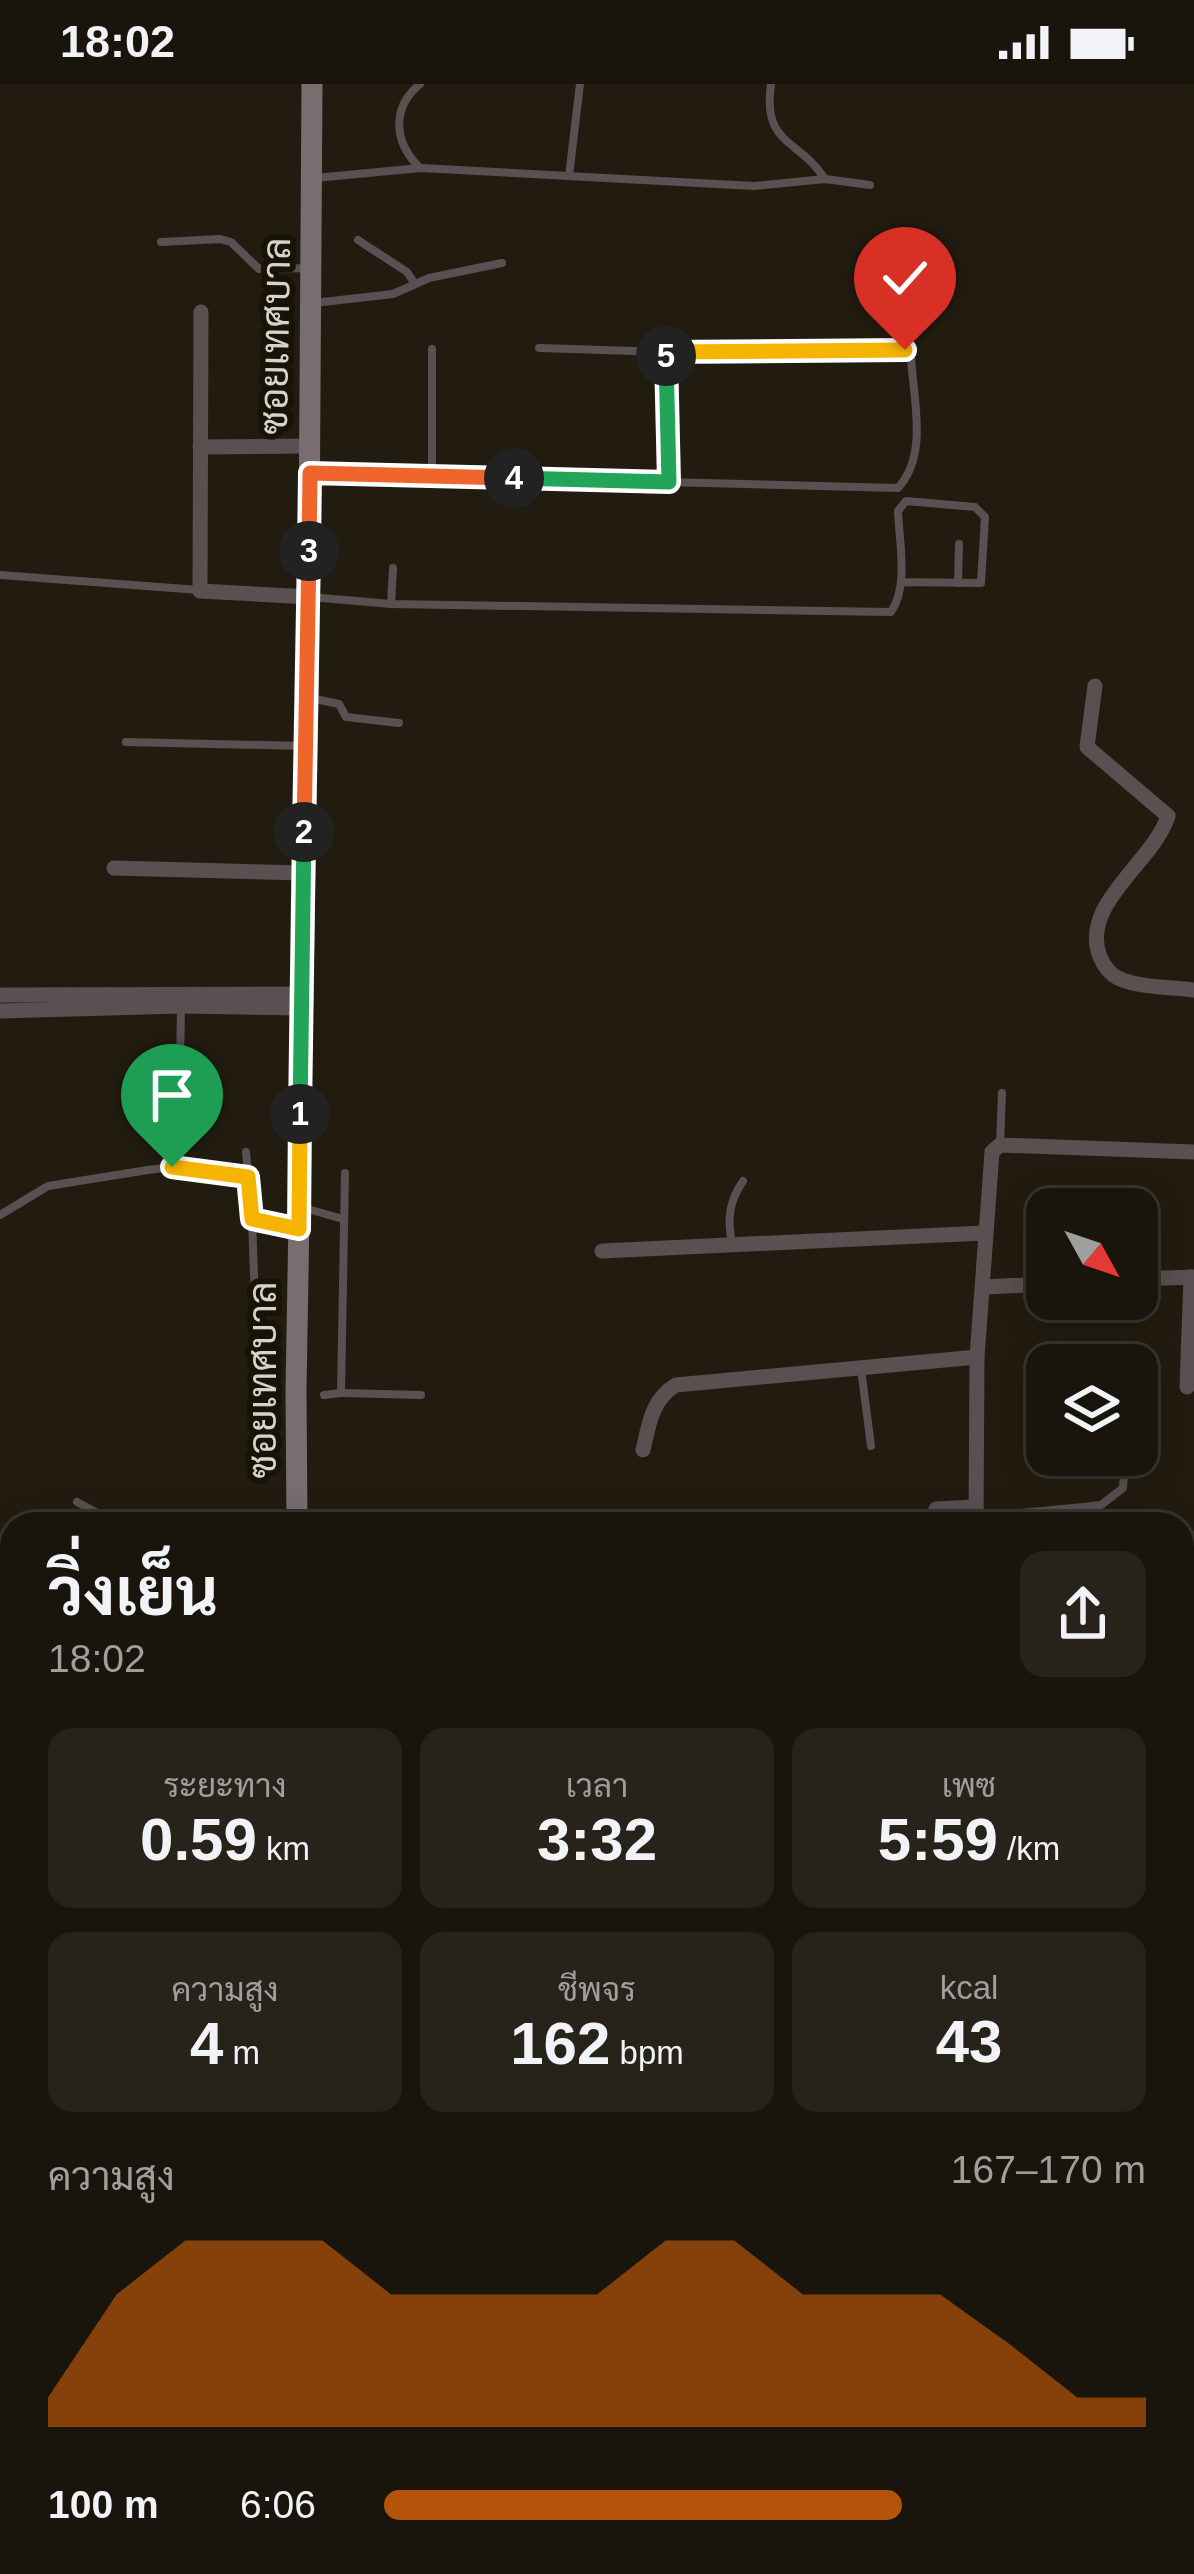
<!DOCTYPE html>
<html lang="th">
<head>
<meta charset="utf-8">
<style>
  body { margin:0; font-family:Arial,Sarabun,sans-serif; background:#27221a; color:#f1f3f6; height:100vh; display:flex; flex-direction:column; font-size:45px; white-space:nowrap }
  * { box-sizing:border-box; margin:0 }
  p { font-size:39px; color:#9f9f9d }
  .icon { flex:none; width:66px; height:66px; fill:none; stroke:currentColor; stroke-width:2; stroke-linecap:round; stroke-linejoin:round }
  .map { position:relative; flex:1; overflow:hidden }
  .details { position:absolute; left:0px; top:1428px; width:1194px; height:1062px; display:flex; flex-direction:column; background:#1a150c; border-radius:36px 36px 0 0; box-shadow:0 6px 30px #0003,0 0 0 3px #38342d }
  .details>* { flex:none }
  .needle { width:78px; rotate:130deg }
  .fabs { position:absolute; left:1026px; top:1104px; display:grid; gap:24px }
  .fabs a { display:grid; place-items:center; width:132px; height:132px; border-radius:24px; background:#1a150c; box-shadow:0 6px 30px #0003,0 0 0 3px #38342d; font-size:60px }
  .pin { position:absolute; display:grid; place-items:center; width:102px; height:102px; color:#fff; margin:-123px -51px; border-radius:50% 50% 50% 0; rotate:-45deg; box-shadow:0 0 12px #0007 }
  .pin .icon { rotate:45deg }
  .km { position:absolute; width:60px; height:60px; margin:-30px; border-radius:50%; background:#222; color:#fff; font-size:33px; line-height:60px; text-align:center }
  .round { display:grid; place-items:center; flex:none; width:126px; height:126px; border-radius:24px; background:#27221a }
  .headline { display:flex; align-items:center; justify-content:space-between; height:204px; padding:0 48px }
  h1 { font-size:66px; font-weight:700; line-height:90px }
  .stats { display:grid; grid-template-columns:repeat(3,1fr); gap:18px; height:204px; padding:12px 48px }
  .stats div { display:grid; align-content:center; border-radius:24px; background:#27221a; text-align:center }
  .stats b { font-size:60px; font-weight:700 }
  .stats small { font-size:33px; font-weight:400 }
  .stats p { font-size:33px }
  .chart { height:336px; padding:24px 48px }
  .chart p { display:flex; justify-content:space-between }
  .chart svg { width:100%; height:216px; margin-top:12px; fill:#b45309; opacity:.7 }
  ul { padding:0 48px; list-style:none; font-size:39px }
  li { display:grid; grid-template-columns:192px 144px 1fr; align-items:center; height:90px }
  li i { height:30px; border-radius:15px; background:#b45309 }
  .status { display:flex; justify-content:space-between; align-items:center; height:84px; padding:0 60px; background:#1a150c; direction:ltr }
  .status svg { height:33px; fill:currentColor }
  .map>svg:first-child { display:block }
</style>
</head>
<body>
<div class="status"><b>18:02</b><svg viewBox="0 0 49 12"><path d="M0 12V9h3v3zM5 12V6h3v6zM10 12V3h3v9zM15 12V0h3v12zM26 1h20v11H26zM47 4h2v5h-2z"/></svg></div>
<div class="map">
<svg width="1194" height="2490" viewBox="0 0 1194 2490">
  <rect width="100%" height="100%" fill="#221c10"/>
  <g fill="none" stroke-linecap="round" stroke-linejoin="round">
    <g stroke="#585051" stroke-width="8">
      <path d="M771,0C762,62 799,54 825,95"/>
      <path d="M419,83C394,58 391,24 420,0"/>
      <polyline points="569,92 580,0"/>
      <polyline points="315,94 421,84 754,102 825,95 870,101"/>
      <polyline points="358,156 407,188 415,200"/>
      <polyline points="161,158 220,155 231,158 259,185 310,184"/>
      <polyline points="314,219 393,210 429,194 502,179"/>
      <polyline points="539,264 666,268"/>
      <polyline points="432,265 432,393"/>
      <path d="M312,389L898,404C929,370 913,315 911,272L905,265H897L666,268L669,398"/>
      <polyline points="0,491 199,506"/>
      <polyline points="958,499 959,460"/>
      <path d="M310,513L391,520L891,528C909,502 899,457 898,427L906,417L975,423L985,433L981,499L901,498"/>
      <polyline points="391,520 393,484"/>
      <polyline points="310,614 339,620 346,633 399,639"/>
      <polyline points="126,658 305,662"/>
      <polyline points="180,980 181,923"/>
      <polyline points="1000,1061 1002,1009"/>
      <polyline points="246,1068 252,1135 298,1145"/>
      <polyline points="304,1124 343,1135"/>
      <polyline points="0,1131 48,1102 148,1086 172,1083 248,1093"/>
      <polyline points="252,1135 256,1245"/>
      <path d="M732,1159C727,1135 729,1118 743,1097"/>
      <polyline points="861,1285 871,1362"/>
      <polyline points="341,1309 421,1311"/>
      <polyline points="324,1311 341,1309 345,1089"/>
      <polyline points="77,1418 118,1440"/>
      <polyline points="1012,1430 1083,1423"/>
      <polyline points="151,1440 296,1430"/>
      <polyline points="1085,1440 1083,1423 1101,1421 1123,1404 1125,1371"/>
      <polyline points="0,2198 12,2183"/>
    </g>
    <g stroke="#585051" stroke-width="15">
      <polyline points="201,228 200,507 309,513"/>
      <polyline points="200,363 310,362"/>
      <path d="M1095,602L1087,663L1168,732C1154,778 1079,820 1100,873C1104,882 1110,890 1118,894C1139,904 1171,903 1194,906"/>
      <polyline points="114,784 303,789"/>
      <polyline points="0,911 304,910"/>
      <polyline points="0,927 181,922 302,924"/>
      <polyline points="602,1167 984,1149"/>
      <polyline points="1137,1195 1194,1193"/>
      <polyline points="984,1203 1047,1200"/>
      <polyline points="1187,1303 1191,1193"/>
      <path d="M643,1366C649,1340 652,1315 676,1301L977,1273"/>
      <polyline points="936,1425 976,1423"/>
      <polyline points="976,1440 977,1273 992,1068 1000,1061 1194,1068"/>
      <polyline points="1182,1457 1194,1455"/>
      <polyline points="0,1659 12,1658"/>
      <polyline points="1182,1713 1194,1699"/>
      <polyline points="1182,1836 1194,1834"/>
      <polyline points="0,1988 12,1988"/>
      <polyline points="0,2281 12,2269"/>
    </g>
    <g stroke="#7a6d6f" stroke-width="21">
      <polyline points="297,1440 296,1307 308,614 312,0"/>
      <polyline points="289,2478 289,2490"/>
    </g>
  </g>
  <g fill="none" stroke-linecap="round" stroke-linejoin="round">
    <g stroke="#fff" stroke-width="24">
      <polyline id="split-1" points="172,1083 248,1093 252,1135 299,1145 300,1030"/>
    </g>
    <g stroke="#fff" stroke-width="24">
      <polyline id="split-2" points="300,1030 304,748"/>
    </g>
    <g stroke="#fff" stroke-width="24">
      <polyline id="split-3" points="304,748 309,467"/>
    </g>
    <g stroke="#fff" stroke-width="24">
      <polyline id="split-4" points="309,467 310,389 514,394"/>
    </g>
    <g stroke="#fff" stroke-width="24">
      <polyline id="split-5" points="514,394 669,398 666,272"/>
    </g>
    <g stroke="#fff" stroke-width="24">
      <polyline id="split-6" points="666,272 666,268 905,266"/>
    </g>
    <use href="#split-1" stroke="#f5b400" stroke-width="15"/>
    <use href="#split-2" stroke="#22a559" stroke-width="15"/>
    <use href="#split-3" stroke="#f0652b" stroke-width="15"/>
    <use href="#split-4" stroke="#f0652b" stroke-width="15"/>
    <use href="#split-5" stroke="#22a559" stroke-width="15"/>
    <use href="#split-6" stroke="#f5b400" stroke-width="15"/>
  </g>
  <g text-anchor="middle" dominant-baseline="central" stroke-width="12" stroke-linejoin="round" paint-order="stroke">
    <g font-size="39" fill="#d7d2cb" stroke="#181307">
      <text transform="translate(275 252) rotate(-89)">ซอยเทศบาล</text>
      <text transform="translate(262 1296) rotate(-90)">ซอยเทศบาล</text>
    </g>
  </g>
</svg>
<div class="fabs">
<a><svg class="needle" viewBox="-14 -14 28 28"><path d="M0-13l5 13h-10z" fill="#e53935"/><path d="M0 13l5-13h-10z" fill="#9f9f9d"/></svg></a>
<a><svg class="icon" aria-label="layers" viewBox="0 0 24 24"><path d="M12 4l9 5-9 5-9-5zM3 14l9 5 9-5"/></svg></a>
</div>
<div class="pin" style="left:172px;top:1083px;background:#1e9e55"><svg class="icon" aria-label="arrive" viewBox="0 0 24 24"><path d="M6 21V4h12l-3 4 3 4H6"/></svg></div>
<div class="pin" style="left:905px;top:266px;background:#d93025"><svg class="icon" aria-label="check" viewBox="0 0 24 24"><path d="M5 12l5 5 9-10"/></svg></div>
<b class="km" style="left:300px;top:1030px">1</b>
<b class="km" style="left:304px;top:748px">2</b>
<b class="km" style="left:309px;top:467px">3</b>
<b class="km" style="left:514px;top:394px">4</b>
<b class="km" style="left:666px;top:272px">5</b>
<section class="details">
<div class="headline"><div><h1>วิ่งเย็น</h1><p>18:02</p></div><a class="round"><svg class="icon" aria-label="share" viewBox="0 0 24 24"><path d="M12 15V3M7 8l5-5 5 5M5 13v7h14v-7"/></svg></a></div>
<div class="stats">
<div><p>ระยะทาง</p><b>0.59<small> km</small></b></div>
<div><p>เวลา</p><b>3:32</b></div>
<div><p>เพซ</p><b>5:59<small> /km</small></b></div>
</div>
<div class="stats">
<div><p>ความสูง</p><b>4<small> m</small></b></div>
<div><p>ชีพจร</p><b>162<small> bpm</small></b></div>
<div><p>kcal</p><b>43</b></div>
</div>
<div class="chart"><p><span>ความสูง</span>167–170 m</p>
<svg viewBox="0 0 160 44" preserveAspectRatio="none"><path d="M0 44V38L10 17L20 6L30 6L40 6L50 17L60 17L70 17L80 17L90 6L100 6L110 17L120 17L130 17L140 27L150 38L160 38V44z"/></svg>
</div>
<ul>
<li><b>100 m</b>6:06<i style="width:68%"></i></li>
</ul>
</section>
</div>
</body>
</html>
